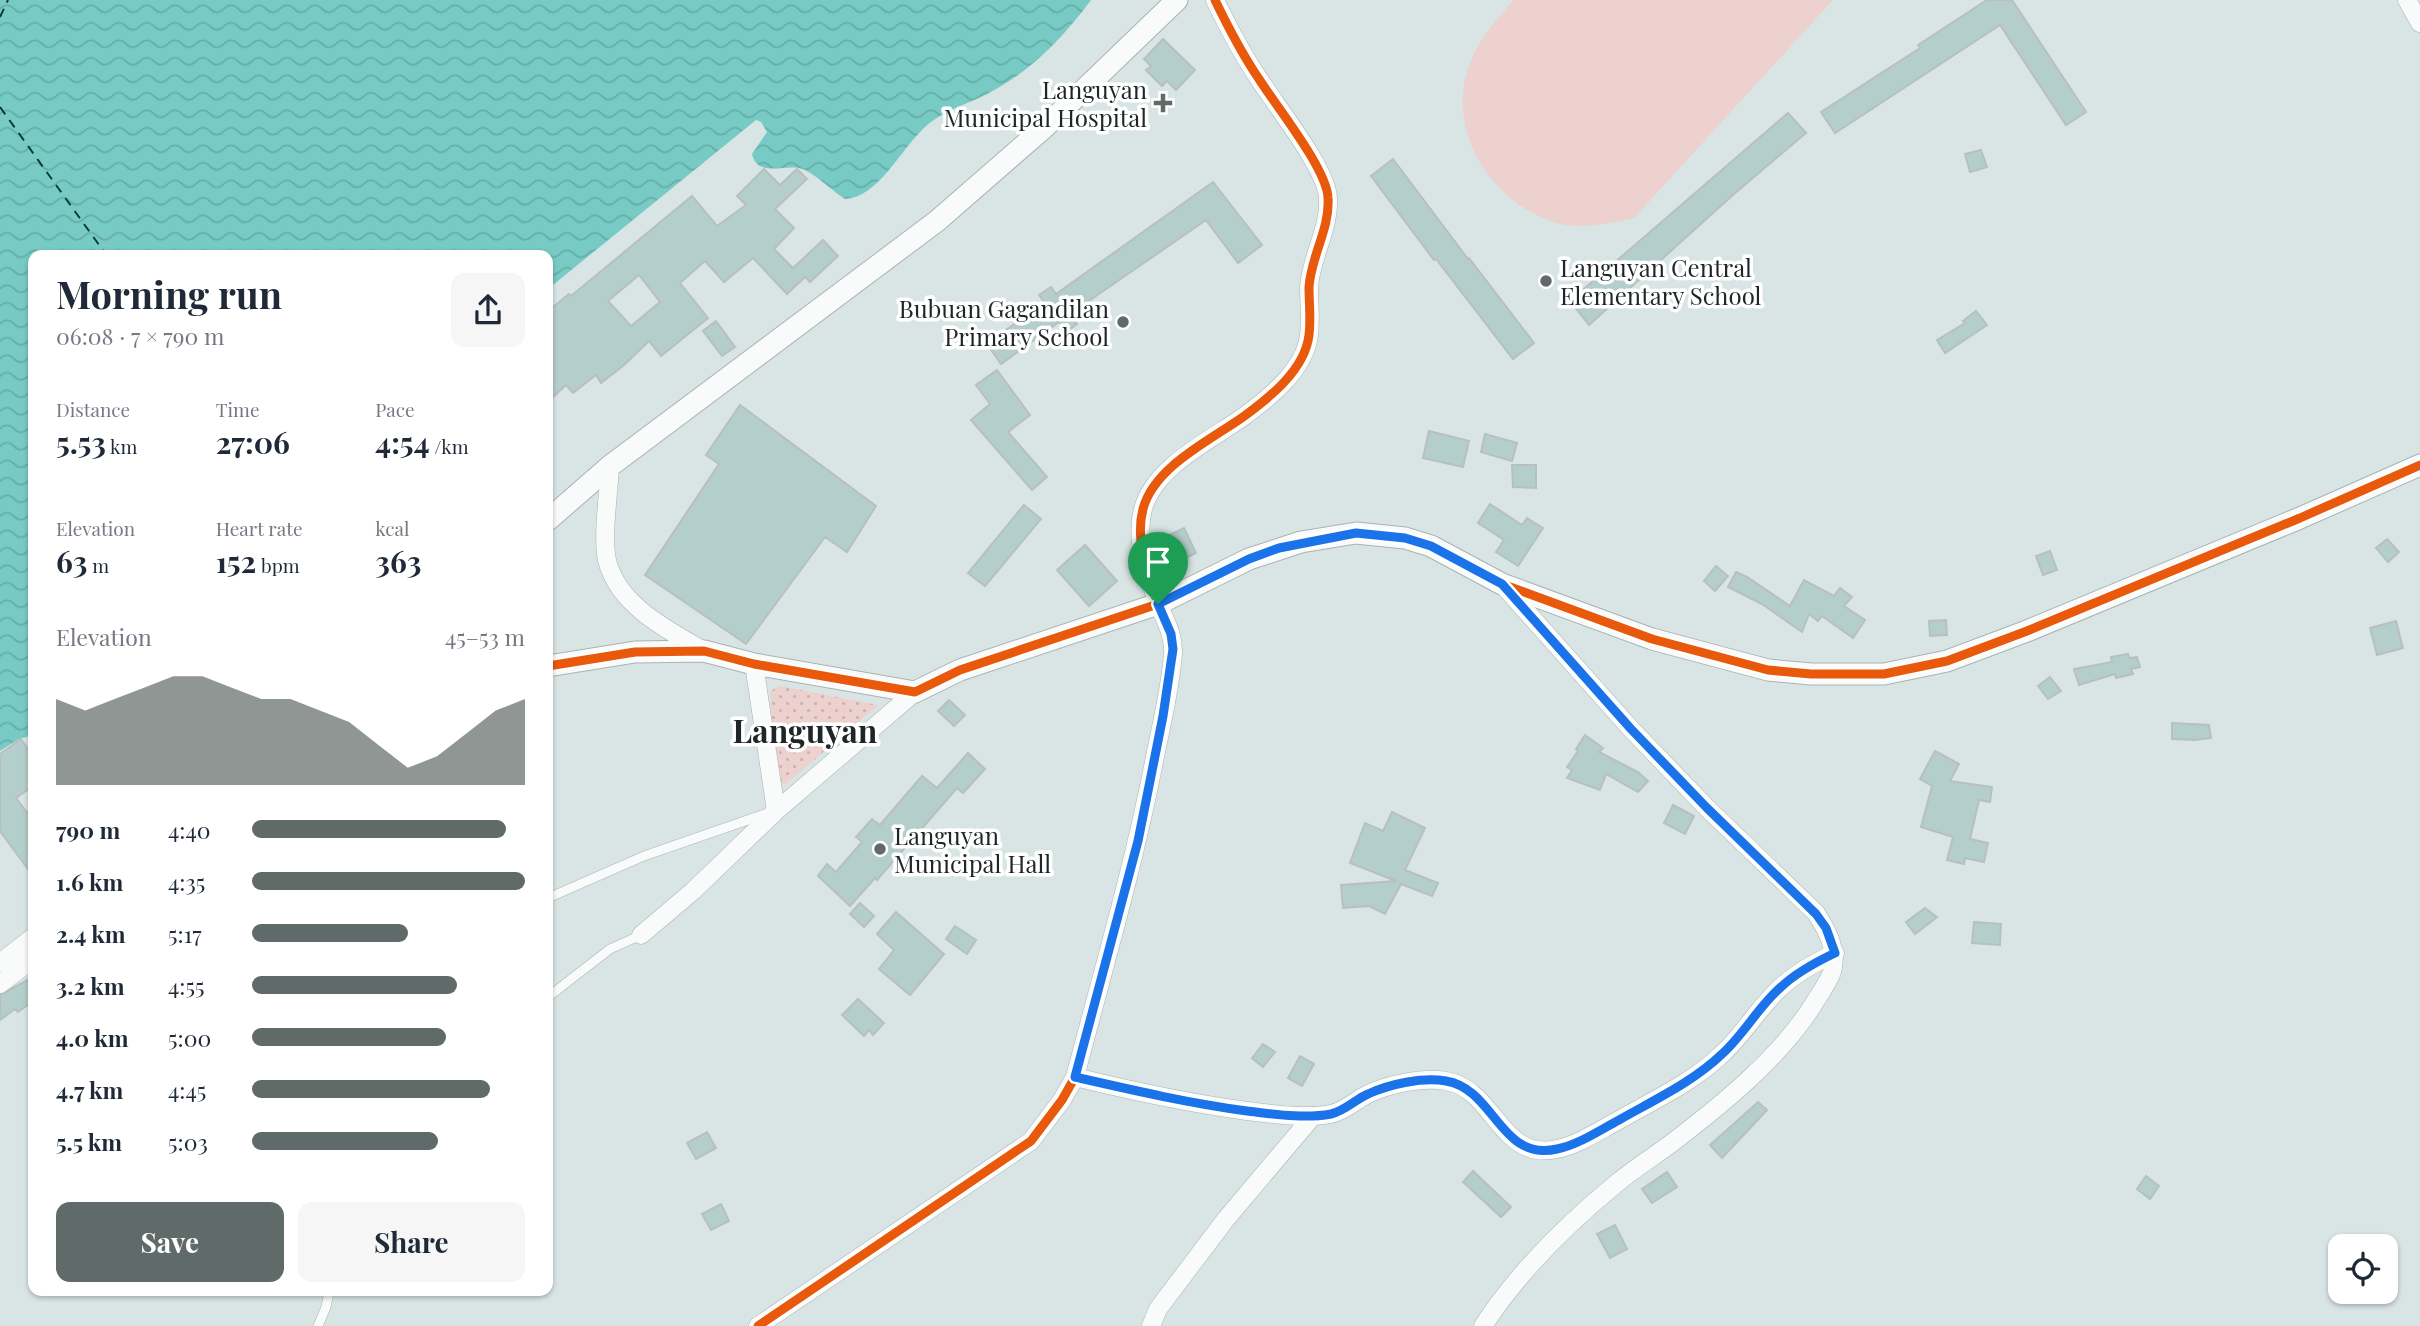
<!DOCTYPE html>
<html lang="en">
<head>
<meta charset="utf-8">
<style>
  body { margin:0; font-family:"Playfair Display",serif; background:#f6f6f7; color:#1f2937; height:100vh; display:flex; flex-direction:column; font-size:26px; white-space:nowrap }
  * { box-sizing:border-box; margin:0 }
  p { font-size:23px; color:#747a83 }
  .icon { flex:none; width:38px; height:38px; fill:none; stroke:currentColor; stroke-width:2; stroke-linecap:round; stroke-linejoin:round }
  .map { position:relative; flex:1; overflow:hidden }
  .panel { position:absolute; left:28px; top:250px; width:525px; height:1046px; display:flex; flex-direction:column; background:#fff; border-radius:14px; box-shadow:0 2px 5px #0004 }
  .panel>* { flex:none }
  .tools { position:absolute; left:2328px; top:1234px; display:grid; gap:14px }
  .tools a { display:grid; place-items:center; width:70px; height:70px; border-radius:14px; background:#fff; box-shadow:0 2px 5px #0004; font-size:35px }
  .pin { position:absolute; display:grid; place-items:center; width:60px; height:60px; color:#fff; margin:-72px -30px; border-radius:50% 50% 50% 0; rotate:-45deg; box-shadow:0 0 7px #0007 }
  .pin .icon { rotate:45deg }
  .round { display:grid; place-items:center; flex:none; width:74px; height:74px; border-radius:14px; background:#f6f6f7 }
  .overview { display:flex; align-items:center; justify-content:space-between; height:119px; padding:0 28px }
  h1 { font-size:38px; font-weight:700; line-height:52px }
  .metrics { display:grid; grid-template-columns:repeat(3,1fr); gap:10px; height:119px; padding:7px 28px }
  .metrics div { display:grid; align-content:center }
  .metrics b { font-size:30px; font-weight:700 }
  .metrics small { font-size:19px; font-weight:400 }
  .metrics p { font-size:19px }
  .chart { height:196px; padding:14px 28px }
  .chart p { display:flex; justify-content:space-between }
  .chart svg { width:100%; height:126px; margin-top:7px; fill:#606a68; opacity:.7 }
  .primary-button { display:flex; gap:14px; margin-top:auto; padding:14px 28px }
  .primary-button a { flex:1; height:80px; border-radius:14px; background:#606a68; color:#fff; font-size:28px; font-weight:700; line-height:80px; text-align:center }
  .primary-button a+a { background:#f6f6f7; color:#1f2937 }
  ul { padding:0 28px; list-style:none; font-size:23px }
  li { display:grid; grid-template-columns:112px 84px 1fr; align-items:center; height:52px }
  li i { height:18px; border-radius:9px; background:#606a68 }
  .map>svg:first-child { display:block }
</style>
</head>
<body>
<div class="map">
<svg width="2420" height="1326" viewBox="0 0 2420 1326">
  <defs>
    <pattern id="green-dots" width="8" height="8" patternUnits="userSpaceOnUse" patternTransform="scale(1.75)"><rect width="8" height="8" fill="#ecd1cf"/><path d="M2 2h.1M6 6h.1" fill="none" stroke="#cab3b2" stroke-width="1.8" stroke-linecap="round"/></pattern>
    <pattern id="water-waves" width="16" height="10" patternUnits="userSpaceOnUse" patternTransform="scale(1.75)"><rect width="16" height="10" fill="#77cbc4"/><path d="M0 5q4-4 8 0t8 0" fill="none" stroke="#66aea8"/></pattern>
  </defs>
  <rect width="100%" height="100%" fill="#d9e5e4"/>
  <polygon fill="url(#green-dots)" points="780,686 878,705 785,785 774,774 770,691"/>
  <path fill="#ecd1cf" d="M1514,0H1833L1634,218C1606,224 1578,231 1550,221C1489,199 1446,129 1469,66C1478,39 1495,21 1514,0Z"/>
  <path fill="url(#water-waves)" d="M0,0H1091C1062,39 1032,70 989,93C966,105 941,111 923,129C900,151 877,198 845,199C832,191 813,171 799,168C783,165 757,177 752,154L767,132L761,122L756,120L548,289V256H33V735L19,739L0,751Z"/>
  <g fill="none" stroke-linecap="round" stroke-linejoin="round">
    <g stroke="#063d39" stroke-width="2" stroke-dasharray="9 7" stroke-linecap="butt">
      <polyline points="0,17 8,0"/>
      <polyline points="0,107 107,256"/>
    </g>
  </g>
  <g fill="#b4cecc" stroke="#b7c0bf" stroke-width="2" fill-rule="evenodd">
    <polygon points="1987,0 2012,0 2086,112 2066,125 2000,25 1835,133 1821,112 1920,48 1918,45"/>
    <polygon points="1163,39 1195,70 1176,90 1167,81 1162,86 1146,70 1151,66 1144,59"/>
    <polygon points="1788,113 1806,133 1734,194 1589,325 1570,301"/>
    <polygon points="1981,150 1987,167 1970,172 1965,154"/>
    <polygon points="1393,159 1468,259 1469,258 1534,343 1513,359 1436,259 1434,260 1371,176"/>
    <path d="M764,169L780,185L797,169L807,179L775,209L794,228L774,249L793,268L823,240L838,256L810,282L805,277L787,294L753,258L724,282L705,261L680,283L708,318L661,356L649,341L623,366L601,383L596,375L573,393L566,385L548,402V311L569,294L571,296L692,196L717,226L746,205L737,196ZM639,275L660,302L631,326L608,301Z"/>
    <polygon points="1213,182 1262,245 1238,263 1206,220 1070,314 1077,324 1066,332 1059,322 1001,364 987,344 1044,302 1039,295 1051,287 1056,294"/>
    <polygon points="1976,311 1987,325 1945,353 1937,340 1965,323 1963,321"/>
    <polygon points="716,321 735,347 722,356 703,331"/>
    <polygon points="997,370 1030,415 1008,432 1047,477 1032,490 971,420 990,404 976,385"/>
    <polygon points="740,405 876,506 847,552 825,537 746,644 645,575 719,464 706,455"/>
    <polygon points="1429,431 1469,441 1463,467 1423,458"/>
    <polygon points="1485,434 1517,443 1512,461 1481,452"/>
    <polygon points="1512,465 1536,465 1536,488 1513,487"/>
    <polygon points="1490,504 1522,525 1527,518 1543,528 1518,566 1496,552 1504,540 1478,523"/>
    <polygon points="1024,505 1041,519 985,586 968,573"/>
    <polygon points="1184,528 1196,553 1178,562 1165,537"/>
    <polygon points="2387,539 2399,552 2388,562 2376,548"/>
    <polygon points="1085,545 1117,581 1089,606 1057,570"/>
    <polygon points="2050,551 2057,570 2043,575 2036,556"/>
    <polygon points="1716,566 1728,576 1715,591 1704,581"/>
    <polygon points="1736,572 1747,577 1790,606 1804,580 1834,596 1840,588 1852,597 1844,606 1865,620 1853,638 1822,616 1818,621 1809,614 1802,632 1762,604 1728,587"/>
    <polygon points="1946,620 1947,635 1930,636 1929,621"/>
    <polygon points="2396,621 2403,648 2377,655 2370,628"/>
    <polygon points="2128,654 2129,658 2137,657 2140,667 2131,669 2133,674 2116,678 2115,674 2079,685 2074,669 2112,662 2111,657"/>
    <polygon points="2050,677 2061,691 2048,699 2038,686"/>
    <polygon points="949,700 965,715 954,726 938,711"/>
    <polygon points="2172,723 2209,725 2211,738 2195,740 2172,739"/>
    <polygon points="1585,735 1603,748 1599,752 1638,772 1648,781 1638,792 1606,774 1600,790 1567,778 1572,770 1567,767 1578,751 1576,749"/>
    <polygon points="21,739 33,756 33,786 16,798 33,820 33,876 0,831 0,754"/>
    <polygon points="1935,751 1959,764 1950,781 1992,787 1990,802 1979,800 1970,839 1988,843 1984,862 1965,858 1964,864 1947,860 1953,837 1921,827 1932,786 1920,779"/>
    <polygon points="968,753 985,769 963,793 957,788 877,880 875,878 850,906 818,876 827,864 836,872 862,842 856,837 872,819 880,825 922,776 937,788"/>
    <polygon points="1673,805 1694,816 1685,834 1664,823"/>
    <polygon points="1392,812 1425,828 1405,870 1438,883 1432,896 1401,884 1385,914 1369,906 1343,908 1341,885 1396,881 1350,863 1365,823 1383,831"/>
    <polygon points="860,903 874,916 864,927 850,914"/>
    <polygon points="1925,908 1937,917 1915,934 1906,922"/>
    <polygon points="896,912 944,954 910,995 879,969 894,950 877,934"/>
    <polygon points="1974,922 2001,924 2000,945 1972,943"/>
    <polygon points="955,926 976,940 967,954 946,939"/>
    <polygon points="33,977 33,1001 18,1012 15,1009 0,1020 0,995"/>
    <polygon points="858,999 884,1023 873,1035 869,1030 864,1036 842,1015"/>
    <polygon points="1263,1044 1275,1052 1263,1067 1252,1058"/>
    <polygon points="1300,1056 1314,1064 1302,1086 1288,1078"/>
    <polygon points="1758,1102 1767,1110 1722,1158 1710,1145"/>
    <polygon points="707,1132 716,1148 696,1159 687,1143"/>
    <polygon points="1473,1171 1511,1207 1501,1217 1463,1182"/>
    <polygon points="1667,1172 1677,1187 1652,1203 1642,1189"/>
    <polygon points="2146,1176 2159,1186 2150,1199 2137,1189"/>
    <polygon points="721,1204 729,1221 711,1230 702,1214"/>
    <polygon points="1615,1225 1627,1249 1610,1258 1597,1234"/>
  </g>
  <g fill="none" stroke-linecap="round" stroke-linejoin="round">
    <g stroke="#a9b3b2" stroke-width="10">
      <g id="service">
        <polyline points="548,898 644,856 768,813"/>
        <polyline points="548,997 610,949 641,935"/>
        <polyline points="318,1326 326,1307 329,1292"/>
      </g>
    </g>
    <g stroke="#a9b3b2" stroke-width="19">
      <g id="minor">
        <polyline points="2407,0 2420,23"/>
        <path d="M610,466C609,492 601,541 608,564C621,607 668,630 704,651"/>
        <polyline points="754,664 776,811"/>
        <polyline points="641,935 693,891 776,811 915,692"/>
        <polyline points="0,963 33,937"/>
        <polyline points="0,984 33,959"/>
        <path d="M1075,1077C1132,1091 1188,1103 1247,1111C1273,1114 1304,1119 1331,1114C1345,1111 1356,1100 1368,1094C1390,1084 1422,1077 1446,1081C1495,1089 1500,1162 1557,1149C1578,1145 1600,1130 1619,1120C1654,1100 1693,1082 1722,1054C1744,1034 1759,1007 1781,987C1797,972 1816,962 1835,953"/>
        <path d="M758,1326L1031,1141L1062,1100L1075,1077C1102,974 1132,872 1153,767C1160,730 1170,692 1173,654C1174,634 1165,621 1158,603C1147,574 1135,539 1143,509C1154,467 1209,441 1243,417C1269,398 1305,370 1309,335C1311,319 1309,302 1309,287C1311,256 1330,229 1328,198C1327,169 1276,106 1259,79C1242,54 1228,27 1215,0"/>
        <polyline points="1151,1326 1158,1309 1226,1219 1313,1116"/>
        <path d="M1483,1326C1519,1271 1567,1224 1617,1183C1636,1167 1658,1154 1677,1139C1725,1102 1781,1056 1813,1005C1819,995 1828,983 1832,972C1838,950 1828,932 1816,913L1707,808L1631,729L1502,584"/>
      </g>
    </g>
    <g stroke="#a9b3b2" stroke-width="23">
      <g id="tertiary">
        <polyline points="548,520 610,466 937,221 1046,126 1177,0"/>
        <polyline points="548,666 635,652 704,651 754,664 915,692 960,670 1158,604 1249,559 1301,542 1356,533 1405,538 1431,546 1502,584 1652,639 1768,670 1811,674 1884,674 1947,661 2027,631 2300,518 2420,465"/>
      </g>
    </g>
    <use href="#service" stroke="#f9fbfb" stroke-width="9"/>
    <use href="#minor" stroke="#f9fbfb" stroke-width="18"/>
    <use href="#tertiary" stroke="#f9fbfb" stroke-width="21"/>
    <g stroke="#fff" stroke-width="13">
      <g id="cycleway">
        <polyline points="548,666 635,652 704,651 754,664 915,692 960,670 1158,604 1249,559 1301,542 1356,533 1405,538 1431,546 1502,584 1652,639 1768,670 1811,674 1884,674 1947,661 2027,631 2300,518 2420,465"/>
        <path d="M758,1326L1031,1141L1062,1100L1075,1077C1102,974 1132,872 1153,767C1160,730 1170,692 1173,654C1174,634 1165,621 1158,603C1147,574 1135,539 1143,509C1154,467 1209,441 1243,417C1269,398 1305,370 1309,335C1311,319 1309,302 1309,287C1311,256 1330,229 1328,198C1327,169 1276,106 1259,79C1242,54 1228,27 1215,0"/>
      </g>
    </g>
    <use href="#cycleway" stroke="#e8590c" stroke-width="9"/>
  </g>
  <g fill="none" stroke-linecap="round" stroke-linejoin="round">
    <g stroke="#fff" stroke-width="14">
      <path id="route" d="M1356,533L1405,538L1431,546L1502,584L1631,729L1707,808L1816,914L1826,928L1835,953C1816,962 1797,972 1781,987C1759,1006 1744,1034 1722,1054C1693,1082 1654,1100 1619,1120C1600,1130 1578,1145 1557,1149C1500,1162 1495,1089 1446,1081C1422,1077 1390,1084 1368,1094C1356,1099 1345,1111 1331,1114C1304,1119 1273,1114 1247,1111C1188,1103 1132,1090 1075,1077L1138,841L1163,716L1173,649L1171,634L1158,604L1249,559L1279,548Z"/>
    </g>
    <use href="#route" stroke="#1a73e8" stroke-width="9"/>
  </g>
  <g fill="#606a68" stroke="#fff" stroke-width="2.5">
    <path d="M1159.5 92.5h7v7h7v7h-7v7h-7v-7h-7v-7h7z"/>
    <circle cx="1546" cy="281" r="7"/>
    <circle cx="1123" cy="322" r="7"/>
    <circle cx="880" cy="849" r="7"/>
  </g>
  <g text-anchor="middle" dominant-baseline="central" stroke-width="7" stroke-linejoin="round" paint-order="stroke">
    <g font-size="24" fill="#1f2726" stroke="#fff" text-anchor="end">
      <text x="1147" y="89">Languyan<tspan x="1147" dy="28">Municipal Hospital</tspan></text>
      <text x="1560" y="267" text-anchor="start">Languyan Central<tspan x="1560" dy="28">Elementary School</tspan></text>
      <text x="1109" y="308">Bubuan Gagandilan<tspan x="1109" dy="28">Primary School</tspan></text>
      <text x="894" y="835" text-anchor="start">Languyan<tspan x="894" dy="28">Municipal Hall</tspan></text>
    </g>
    <g font-size="32" font-weight="bold" fill="#1f2726" stroke="#fff">
      <text x="805" y="729">Languyan</text>
    </g>
  </g>
</svg>
<div class="tools">
<a><svg class="icon" aria-label="locate" viewBox="0 0 24 24"><circle cx="12" cy="12" r="6"/><path d="M12 2v4M12 18v4M2 12h4M18 12h4"/></svg></a>
</div>
<div class="pin" style="left:1158px;top:604px;background:#1e9e55"><svg class="icon" aria-label="arrive" viewBox="0 0 24 24"><path d="M6 21V4h12l-3 4 3 4H6"/></svg></div>
<section class="panel">
<div class="overview"><div><h1>Morning run</h1><p>06:08 · 7 × 790 m</p></div><a class="round"><svg class="icon" aria-label="share" viewBox="0 0 24 24"><path d="M12 15V3M7 8l5-5 5 5M5 13v7h14v-7"/></svg></a></div>
<div class="metrics">
<div><p>Distance</p><b>5.53<small> km</small></b></div>
<div><p>Time</p><b>27:06</b></div>
<div><p>Pace</p><b>4:54<small> /km</small></b></div>
</div>
<div class="metrics">
<div><p>Elevation</p><b>63<small> m</small></b></div>
<div><p>Heart rate</p><b>152<small> bpm</small></b></div>
<div><p>kcal</p><b>363</b></div>
</div>
<div class="chart"><p><span>Elevation</span>45–53 m</p>
<svg viewBox="0 0 160 44" preserveAspectRatio="none"><path d="M0 44V14L10 18L20 14L30 10L40 6L50 6L60 10L70 14L80 14L90 18L100 22L110 30L120 38L130 34L140 26L150 18L160 14V44z"/></svg>
</div>
<ul>
<li><b>790 m</b>4:40<i style="width:93%"></i></li>
<li><b>1.6 km</b>4:35<i style="width:100%"></i></li>
<li><b>2.4 km</b>5:17<i style="width:57%"></i></li>
<li><b>3.2 km</b>4:55<i style="width:75%"></i></li>
<li><b>4.0 km</b>5:00<i style="width:71%"></i></li>
<li><b>4.7 km</b>4:45<i style="width:87%"></i></li>
<li><b>5.5 km</b>5:03<i style="width:68%"></i></li>
</ul>
<div class="primary-button"><a>Save</a><a>Share</a></div>
</section>
</div>
</body>
</html>
